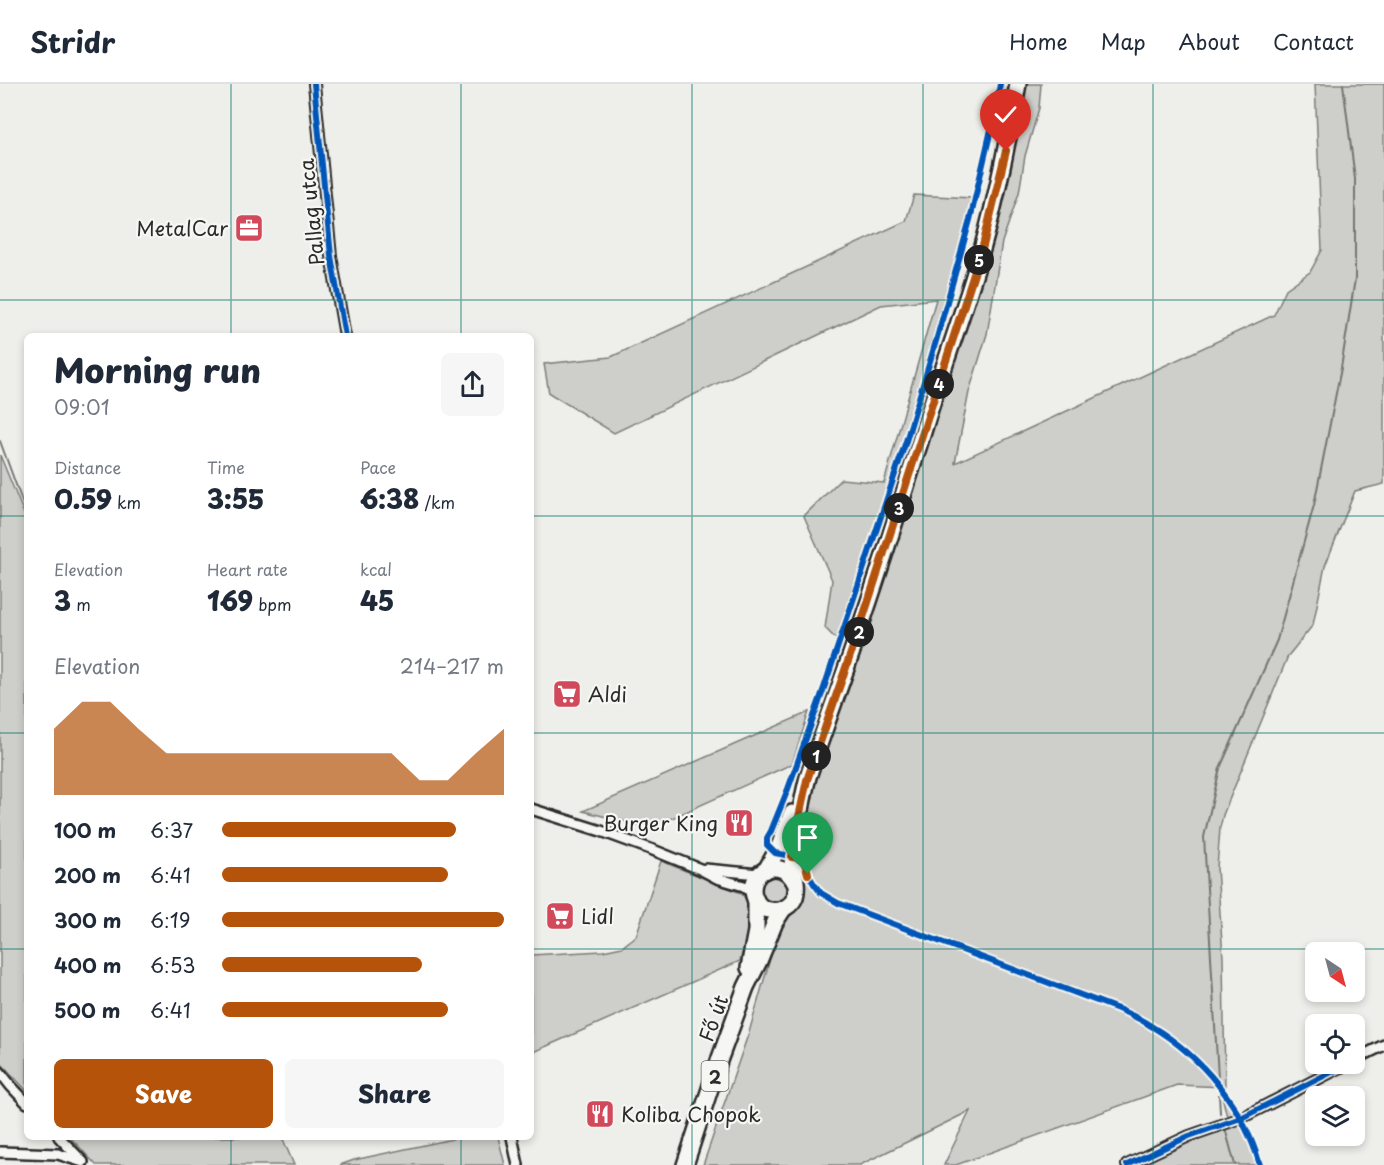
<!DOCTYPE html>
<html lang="en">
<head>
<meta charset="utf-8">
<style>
  body { margin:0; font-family:"Playpen Sans",sans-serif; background:#f6f6f7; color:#1f2937; height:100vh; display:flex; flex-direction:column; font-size:22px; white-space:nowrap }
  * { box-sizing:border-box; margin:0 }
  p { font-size:20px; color:#747a83 }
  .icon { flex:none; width:33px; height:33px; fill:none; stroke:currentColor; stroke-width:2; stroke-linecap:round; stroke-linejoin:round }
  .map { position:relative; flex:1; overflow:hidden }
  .side { position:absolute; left:24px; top:249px; width:510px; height:807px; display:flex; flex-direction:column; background:#fff; border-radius:9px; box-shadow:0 3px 9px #0003 }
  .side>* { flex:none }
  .needle { width:39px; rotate:144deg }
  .controls { position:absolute; left:1305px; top:858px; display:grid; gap:12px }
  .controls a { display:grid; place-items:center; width:60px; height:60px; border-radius:9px; background:#fff; box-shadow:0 3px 9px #0003; font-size:30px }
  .pin { position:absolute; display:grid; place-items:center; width:51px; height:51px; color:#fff; margin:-62px -26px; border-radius:50% 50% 50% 0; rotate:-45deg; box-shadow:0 0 6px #0007 }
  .pin .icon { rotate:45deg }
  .km { position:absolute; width:30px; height:30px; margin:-15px; border-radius:50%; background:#222; color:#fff; font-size:16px; line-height:30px; text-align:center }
  .round { display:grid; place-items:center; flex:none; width:63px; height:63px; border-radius:9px; background:#f6f6f7 }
  .summary { display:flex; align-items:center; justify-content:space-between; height:102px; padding:0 30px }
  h1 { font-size:33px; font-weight:800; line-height:45px }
  .figures { display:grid; grid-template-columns:repeat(3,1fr); gap:9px; height:102px; padding:6px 30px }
  .figures div { display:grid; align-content:center }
  .figures b { font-size:26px; font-weight:800 }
  .figures small { font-size:16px; font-weight:400 }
  .figures p { font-size:16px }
  .chart { height:168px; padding:12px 30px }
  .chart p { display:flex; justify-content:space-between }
  .chart svg { width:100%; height:108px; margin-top:6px; fill:#b45309; opacity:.7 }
  .button { display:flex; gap:12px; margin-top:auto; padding:12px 30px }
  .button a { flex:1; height:69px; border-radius:9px; background:#b45309; color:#fff; font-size:24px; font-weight:800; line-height:69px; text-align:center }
  .button a+a { background:#f6f6f7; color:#1f2937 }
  ul { padding:0 30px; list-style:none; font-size:20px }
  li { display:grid; grid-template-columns:96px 72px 1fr; align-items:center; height:45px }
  li i { height:15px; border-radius:8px; background:#b45309 }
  header { display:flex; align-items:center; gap:36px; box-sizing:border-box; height:84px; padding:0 30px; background:#fff; border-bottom:2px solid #e0e1e3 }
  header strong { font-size:28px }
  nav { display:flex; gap:33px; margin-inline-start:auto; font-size:21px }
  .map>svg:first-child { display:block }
</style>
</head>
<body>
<header>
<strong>Stridr</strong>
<nav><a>Home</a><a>Map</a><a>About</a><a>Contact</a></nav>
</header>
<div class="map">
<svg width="1384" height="1081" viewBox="0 0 1384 1081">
  <rect width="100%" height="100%" fill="#eeeeea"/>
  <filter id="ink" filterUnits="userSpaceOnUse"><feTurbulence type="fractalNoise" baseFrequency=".0167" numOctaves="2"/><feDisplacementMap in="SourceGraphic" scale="12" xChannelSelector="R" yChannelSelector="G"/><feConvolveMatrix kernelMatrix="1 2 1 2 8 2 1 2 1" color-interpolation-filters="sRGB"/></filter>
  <g filter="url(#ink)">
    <g fill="#cececa" stroke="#7c7c7a" stroke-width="1.5">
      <polygon points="1022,0 1041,0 1039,24 1025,72 1019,109 1002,158 987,250 969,308 955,379 1274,231 1286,205 1310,188 1322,166 1315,0 1384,0 1384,400 1355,407 1325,482 1313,541 1288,572 1223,731 1220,744 1217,784 1223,874 1225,1003 1249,1043 1263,1081 1135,1081 1173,1063 1229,1041 1223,1016 1225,1003 1177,1001 956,1081 944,1081 970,1027 860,1081 703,1081 750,945 780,840 786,833 799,822 804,812 803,800 796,778 810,711 838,621 922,373"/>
      <polygon points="914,111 972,114 904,355 836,555 825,544 832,496 804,432 841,395 884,399 936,215 881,221 614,349 549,309 544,280 611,273 906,137"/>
      <polygon points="0,371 27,437 27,1007 0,978"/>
      <polygon points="809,628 792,680 650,744 583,727"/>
      <path d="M661,777L741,809C759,827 745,856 740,877L531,969V871L603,867L622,863L636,852Z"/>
      <circle cx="774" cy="805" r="14"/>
      <polygon points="70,1053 282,1053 294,1081 96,1081"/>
      <polygon points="462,1053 498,1053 505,1081 340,1081 354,1076"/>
    </g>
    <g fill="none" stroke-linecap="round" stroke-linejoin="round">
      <g stroke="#757573" stroke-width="2">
        <polyline points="0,357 27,431"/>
        <polyline points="1218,993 1204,753 1220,684 1277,556 1314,421 1341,284 1355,195 1355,95 1343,0"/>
        <polyline points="1219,1009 1220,1029"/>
        <polyline points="1225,1044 1235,1081"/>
      </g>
      <g stroke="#2b2b2b" stroke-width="14">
        <g id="minor">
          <polyline points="314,0 331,172 345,252"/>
          <polyline points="531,725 601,747 653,766 700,785 717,794 744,802 754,811"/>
          <polyline points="705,785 759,790"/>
          <polyline points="1354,976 1384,961"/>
          <polyline points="0,988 11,1002 27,1019"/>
          <polyline points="59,1053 82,1077"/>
          <polyline points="512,1053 518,1081"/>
          <polyline points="0,1068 58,1070 83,1078"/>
          <polyline points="1127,1081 1189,1052 1241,1034 1347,980"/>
        </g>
      </g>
      <g stroke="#2b2b2b" stroke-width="20">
        <g id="primary">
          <polyline points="766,786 779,763 792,729"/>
          <path d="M795,799C782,771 747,786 754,812C759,831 788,831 795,813C799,801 793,786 792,774C792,758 797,742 801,726C803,715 805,704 808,693C825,642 844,592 861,541C886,468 909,393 932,319C949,267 968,215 983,162C998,109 1008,54 1018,0"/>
          <polyline points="749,884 756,847 756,816"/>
          <polyline points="685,1081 720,974 746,903 759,877 775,838 784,824"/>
        </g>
      </g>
      <use href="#minor" stroke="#f6f6f2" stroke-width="9"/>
      <use href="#primary" stroke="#f6f6f2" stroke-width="15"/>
      <g stroke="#f6f6f2" stroke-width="10">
        <g id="cycleway">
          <polyline points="314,0 331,172 345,252"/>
          <path d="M1000,0L996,24L970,136L936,257L906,357L824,604L788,705L771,747L767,754V761L775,769L801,774L804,778L808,790L814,800L821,809L838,819L1118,925C1129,930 1141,935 1151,942C1203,973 1243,1023 1260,1081"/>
          <polyline points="1127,1081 1189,1052 1241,1034 1347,980"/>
        </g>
      </g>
      <use href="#cycleway" stroke="#0057b8" stroke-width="6"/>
    </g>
  </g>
  <g fill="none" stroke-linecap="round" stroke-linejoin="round" filter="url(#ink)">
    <g stroke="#fff" stroke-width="12">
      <path id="route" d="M808,790C805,778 805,775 792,773L797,742L807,696L861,540L983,162L1006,67"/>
    </g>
    <use href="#route" stroke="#b45309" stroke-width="8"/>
  </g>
  <path fill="none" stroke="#0f766e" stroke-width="1.5" stroke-opacity="0.55" d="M231,0V252M461,0V252M692,0V1081M923,0V1081M1153,0V1081M0,216H1384M0,432H27M531,432H1384M0,649H27M531,649H1384M0,865H27M531,865H1384M231,1053V1081M461,1053V1081"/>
  <defs>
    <g id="office-square" transform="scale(1.5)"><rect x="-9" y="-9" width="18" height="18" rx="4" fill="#d1495b" stroke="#f6f6f2"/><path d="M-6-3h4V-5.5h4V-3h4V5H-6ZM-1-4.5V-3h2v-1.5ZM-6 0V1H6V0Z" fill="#fff"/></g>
    <g id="supermarket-square" transform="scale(1.5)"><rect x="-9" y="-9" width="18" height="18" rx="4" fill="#d1495b" stroke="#f6f6f2"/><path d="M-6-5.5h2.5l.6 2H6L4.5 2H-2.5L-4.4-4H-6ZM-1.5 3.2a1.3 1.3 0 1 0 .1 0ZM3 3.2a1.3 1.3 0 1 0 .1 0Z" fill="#fff"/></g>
    <g id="restaurant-square" transform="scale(1.5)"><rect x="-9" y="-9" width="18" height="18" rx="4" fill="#d1495b" stroke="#f6f6f2"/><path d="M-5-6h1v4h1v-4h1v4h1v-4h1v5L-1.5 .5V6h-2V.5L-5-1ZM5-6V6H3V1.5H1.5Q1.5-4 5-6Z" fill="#fff"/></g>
  </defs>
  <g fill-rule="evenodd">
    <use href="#office-square" x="249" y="144"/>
    <use href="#supermarket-square" x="567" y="610"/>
    <use href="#restaurant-square" x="739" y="739"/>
    <use href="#supermarket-square" x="560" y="832"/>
    <use href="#restaurant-square" x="600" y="1030"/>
  </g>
  <g text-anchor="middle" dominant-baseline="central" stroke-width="4.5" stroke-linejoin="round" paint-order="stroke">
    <rect fill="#f6f6f2" stroke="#686867" stroke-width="1.5" x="701.5" y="977" width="27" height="30" rx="4.5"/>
    <g font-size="18" font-weight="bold" fill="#2b2b2b">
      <text x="715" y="992">2</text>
    </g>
    <g font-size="20" fill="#2b2b2b" stroke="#f6f6f2">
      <text transform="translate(311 128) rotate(-96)">Pallag utca</text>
      <text transform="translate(713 934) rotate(-70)">Fő út</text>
    </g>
    <g font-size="20" fill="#2b2b2b" stroke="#f6f6f2" text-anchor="start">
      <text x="228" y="144" text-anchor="end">MetalCar</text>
      <text x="588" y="610">Aldi</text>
      <text x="718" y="739" text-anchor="end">Burger King</text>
      <text x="581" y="832">Lidl</text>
      <text x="621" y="1030">Koliba Chopok</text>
    </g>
  </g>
</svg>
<div class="controls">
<a><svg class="needle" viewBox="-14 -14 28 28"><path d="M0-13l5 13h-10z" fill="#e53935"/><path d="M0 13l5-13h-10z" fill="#747a83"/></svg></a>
<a><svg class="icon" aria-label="locate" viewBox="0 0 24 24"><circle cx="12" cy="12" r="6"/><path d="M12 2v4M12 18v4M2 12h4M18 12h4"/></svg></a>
<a><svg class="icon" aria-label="layers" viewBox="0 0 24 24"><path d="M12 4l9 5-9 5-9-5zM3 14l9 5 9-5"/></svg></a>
</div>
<div class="pin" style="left:808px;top:790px;background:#1e9e55"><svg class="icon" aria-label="arrive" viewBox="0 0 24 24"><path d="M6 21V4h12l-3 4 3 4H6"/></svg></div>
<div class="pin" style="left:1006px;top:67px;background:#d93025"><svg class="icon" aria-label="check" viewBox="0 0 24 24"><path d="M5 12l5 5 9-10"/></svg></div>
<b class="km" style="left:816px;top:672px">1</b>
<b class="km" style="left:859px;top:548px">2</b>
<b class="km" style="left:899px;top:424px">3</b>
<b class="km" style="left:939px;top:300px">4</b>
<b class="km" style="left:979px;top:176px">5</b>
<section class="side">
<div class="summary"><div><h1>Morning run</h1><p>09:01</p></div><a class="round"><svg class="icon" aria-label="share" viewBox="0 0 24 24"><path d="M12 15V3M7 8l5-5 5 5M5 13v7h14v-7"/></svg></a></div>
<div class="figures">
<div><p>Distance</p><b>0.59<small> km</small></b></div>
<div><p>Time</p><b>3:55</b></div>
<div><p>Pace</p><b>6:38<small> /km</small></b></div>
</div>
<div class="figures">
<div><p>Elevation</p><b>3<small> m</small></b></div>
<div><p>Heart rate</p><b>169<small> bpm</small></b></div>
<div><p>kcal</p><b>45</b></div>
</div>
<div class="chart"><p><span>Elevation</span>214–217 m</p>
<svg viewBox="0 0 160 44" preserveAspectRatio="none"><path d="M0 44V17L10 6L20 6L30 17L40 27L50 27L60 27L70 27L80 27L90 27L100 27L110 27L120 27L130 38L140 38L150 27L160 17V44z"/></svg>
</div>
<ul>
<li><b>100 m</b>6:37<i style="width:83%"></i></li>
<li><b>200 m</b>6:41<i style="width:80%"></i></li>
<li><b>300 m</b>6:19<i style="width:100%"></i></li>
<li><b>400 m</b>6:53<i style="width:71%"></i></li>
<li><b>500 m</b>6:41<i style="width:80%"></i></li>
</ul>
<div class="button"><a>Save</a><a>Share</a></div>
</section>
</div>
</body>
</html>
